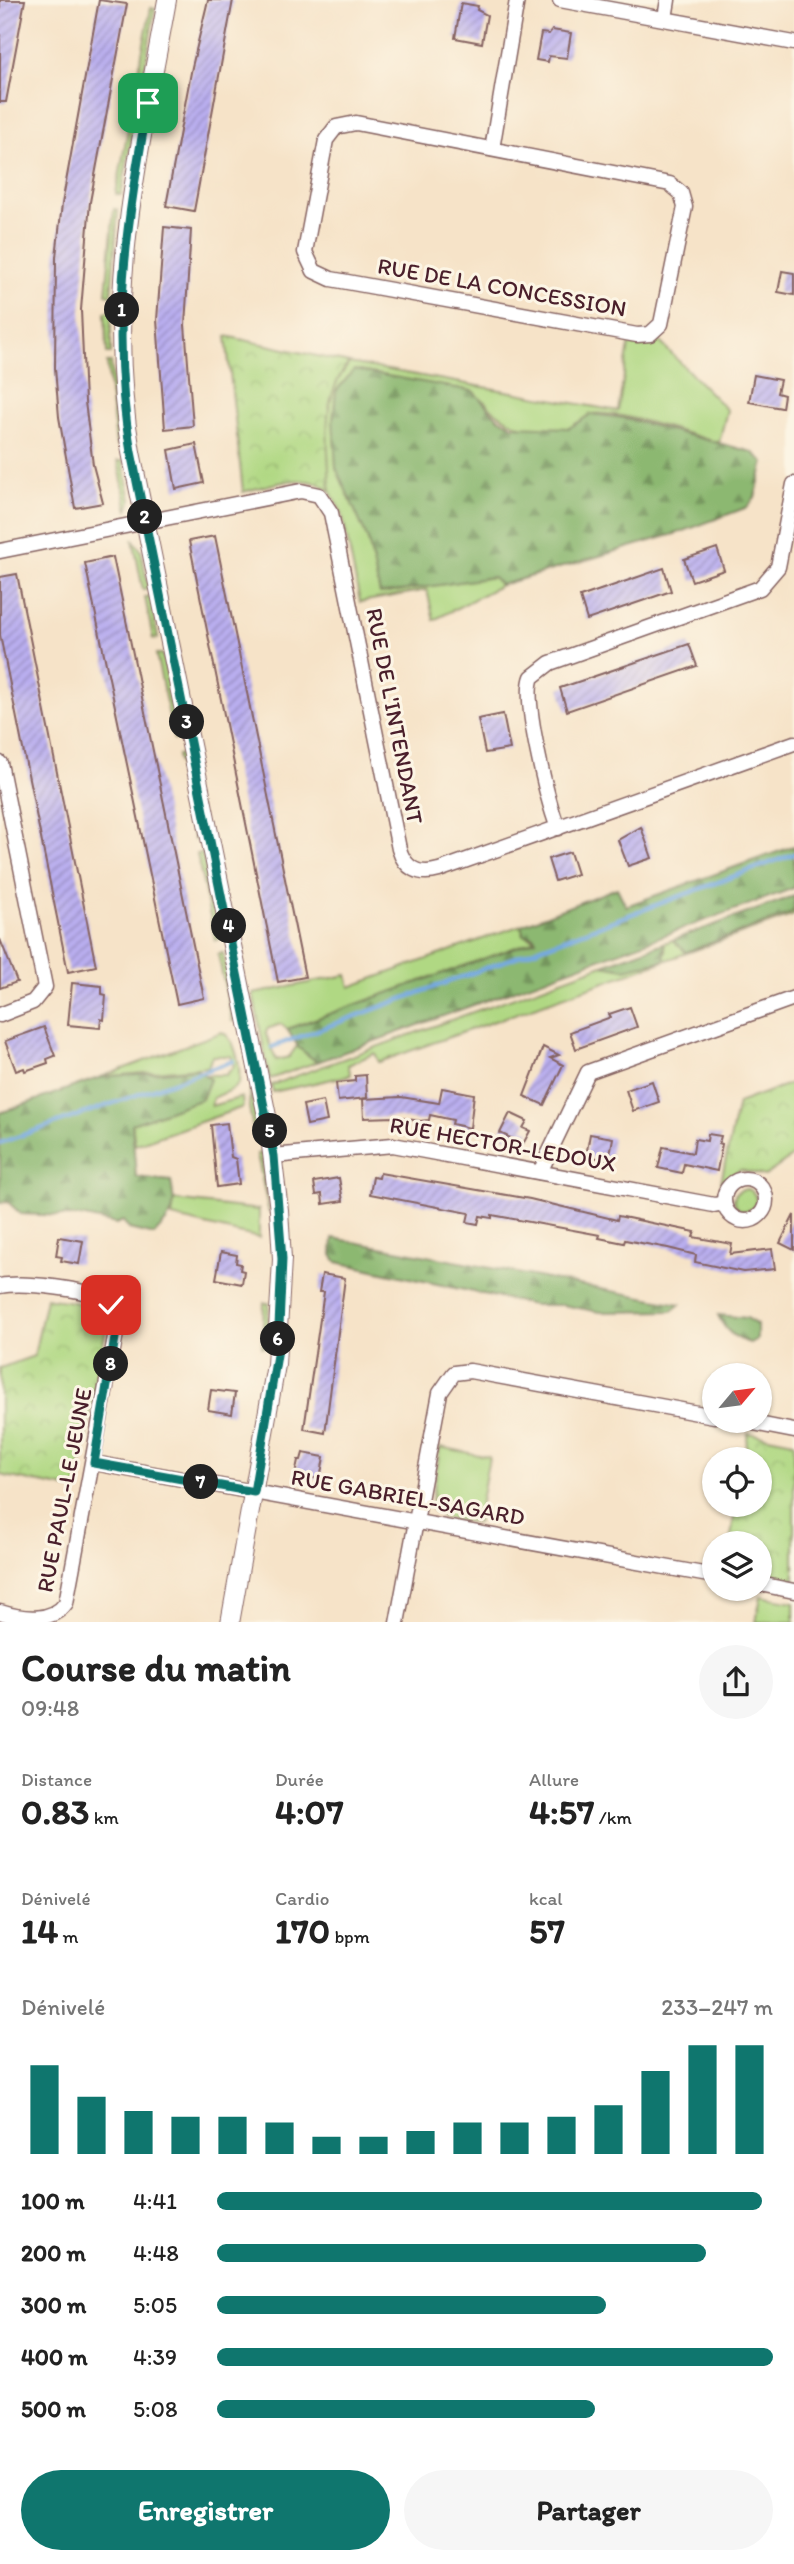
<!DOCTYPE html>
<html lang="fr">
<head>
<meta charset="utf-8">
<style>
  body { margin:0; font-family:Itim,sans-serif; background:#f6f6f6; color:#222; height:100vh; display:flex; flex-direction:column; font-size:26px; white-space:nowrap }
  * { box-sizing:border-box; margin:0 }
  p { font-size:23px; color:#767676 }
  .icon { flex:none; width:38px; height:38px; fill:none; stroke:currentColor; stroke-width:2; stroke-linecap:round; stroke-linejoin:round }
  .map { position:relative; height:1622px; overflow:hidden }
  .side { display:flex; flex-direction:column; background:#fff; flex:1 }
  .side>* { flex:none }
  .needle { width:46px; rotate:61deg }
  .controls { position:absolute; left:702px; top:1363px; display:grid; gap:14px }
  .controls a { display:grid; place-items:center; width:70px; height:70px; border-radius:50%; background:#fff; box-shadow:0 2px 5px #0004; font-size:35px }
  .pin { position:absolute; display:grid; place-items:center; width:60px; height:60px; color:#fff; margin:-30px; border-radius:14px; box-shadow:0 4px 10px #0006 }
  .km { position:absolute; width:35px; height:35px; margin:-18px; border-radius:50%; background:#222; color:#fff; font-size:19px; line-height:35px; text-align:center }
  .round { display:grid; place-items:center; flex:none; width:74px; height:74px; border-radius:37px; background:#f6f6f6 }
  .overview { display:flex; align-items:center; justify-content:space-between; height:119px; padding:0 21px }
  h1 { font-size:38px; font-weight:700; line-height:52px }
  .figures { display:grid; grid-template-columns:repeat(3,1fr); gap:10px; height:119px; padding:7px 21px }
  .figures div { display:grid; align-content:center }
  .figures b { font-size:35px; font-weight:700 }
  .figures small { font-size:19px; font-weight:400 }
  .figures p { font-size:19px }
  .chart { height:196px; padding:14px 21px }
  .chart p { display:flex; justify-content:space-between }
  .chart svg { width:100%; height:126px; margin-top:7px; stroke:#0f766e; stroke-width:6 }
  .button { display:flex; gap:14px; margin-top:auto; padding:14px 21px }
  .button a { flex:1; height:80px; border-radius:42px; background:#0f766e; color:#fff; font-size:28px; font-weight:700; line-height:80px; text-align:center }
  .button a+a { background:#f6f6f6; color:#222 }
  ul { padding:0 21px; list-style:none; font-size:23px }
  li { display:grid; grid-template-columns:112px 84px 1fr; align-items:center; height:52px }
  li i { height:18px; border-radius:9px; background:#0f766e }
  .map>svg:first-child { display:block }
</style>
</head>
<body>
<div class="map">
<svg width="794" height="1623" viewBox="0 0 794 1623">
  <defs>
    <pattern id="forest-firs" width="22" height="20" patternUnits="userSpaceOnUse" patternTransform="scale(1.75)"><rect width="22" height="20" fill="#8cb871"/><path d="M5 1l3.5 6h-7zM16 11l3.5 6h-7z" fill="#74955d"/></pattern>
    <pattern id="park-crowns" width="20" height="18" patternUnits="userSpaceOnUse" patternTransform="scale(1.75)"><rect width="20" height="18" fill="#b0d883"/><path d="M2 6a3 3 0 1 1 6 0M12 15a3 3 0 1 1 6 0" fill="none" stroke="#99b971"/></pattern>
    <pattern id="building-hatch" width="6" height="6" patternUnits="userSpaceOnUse" patternTransform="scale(1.75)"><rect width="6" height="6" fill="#b9aeef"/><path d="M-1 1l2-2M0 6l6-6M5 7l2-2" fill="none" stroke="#988dc2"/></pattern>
  </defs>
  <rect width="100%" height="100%" fill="#fcf5e5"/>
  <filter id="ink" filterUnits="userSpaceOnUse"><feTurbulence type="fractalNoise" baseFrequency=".0143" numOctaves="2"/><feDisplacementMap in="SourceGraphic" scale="14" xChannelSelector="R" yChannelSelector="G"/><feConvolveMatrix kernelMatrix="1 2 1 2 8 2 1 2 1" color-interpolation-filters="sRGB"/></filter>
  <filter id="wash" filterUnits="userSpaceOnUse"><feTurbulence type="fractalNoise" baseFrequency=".00686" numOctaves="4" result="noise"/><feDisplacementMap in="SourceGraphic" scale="28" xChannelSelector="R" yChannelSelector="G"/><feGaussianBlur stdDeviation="1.57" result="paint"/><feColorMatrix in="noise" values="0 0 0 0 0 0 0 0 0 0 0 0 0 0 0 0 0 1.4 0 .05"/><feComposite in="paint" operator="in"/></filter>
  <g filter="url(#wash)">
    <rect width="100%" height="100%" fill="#f6e3c8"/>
    <g fill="#b0d883" stroke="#7d7c57" stroke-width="2">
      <polygon points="151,8 155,9 140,94 134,94"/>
      <polygon points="132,108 137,109 121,195 116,194"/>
      <polygon points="114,209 118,210 111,295 106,294"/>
      <polygon points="111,311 111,353 107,353 105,312"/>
      <path d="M658,340L727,410L719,443C690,435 620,410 592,414C584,416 577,426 569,428C536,438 503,423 482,399L357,512L368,540L380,593L493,577L501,585L434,620L427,590L360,602L342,513L330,491L327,455V414L332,389L349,363L618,411L629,345L643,346Z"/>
      <polygon points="107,363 111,363 120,444 116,445"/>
      <polygon points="118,461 123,461 131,501 128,511"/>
      <polygon points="133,539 141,551 148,588 143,590"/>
      <polygon points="150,596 158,638 153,639 145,597"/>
      <polygon points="156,654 162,654 179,738 174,740"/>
      <polygon points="183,754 199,839 194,840 177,755"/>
      <polygon points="202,853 220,939 215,940 197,854"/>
      <polygon points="794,910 794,915 379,1062 375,1053 348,1065 351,1075 273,1092 271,1085 603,965 625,969 666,952 664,943 673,940 686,952"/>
      <polygon points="521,925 524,934 536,940 287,1029 281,1024 267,1029 266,1034 276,1060 289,1057 297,1046 317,1062 270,1079 253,994 347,975 350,987"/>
      <polygon points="223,953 236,1020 232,1021 218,954"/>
      <path d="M222,1032C236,1039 241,1067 239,1083L233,1089L213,1098L211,1106L242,1097L243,1107L135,1145L132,1124L202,1099L210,1079L207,1075H226L234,1066L231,1056H212L208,1067L101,1077Z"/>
      <polygon points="250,1090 260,1138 255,1139 249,1107"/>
      <polygon points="262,1153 269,1213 257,1154"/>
      <circle cx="745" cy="1200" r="11"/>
      <polygon points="174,1200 259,1210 259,1238 172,1217"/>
      <polygon points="264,1303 269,1303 266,1347 262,1347"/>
      <polygon points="440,1447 489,1457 477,1523 442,1517 431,1508"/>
      <polygon points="761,1596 794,1602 794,1622 756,1622"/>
    </g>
    <g fill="url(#forest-firs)" stroke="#6b6c4e" stroke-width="2">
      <polygon points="354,370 473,391 497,417 513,426 569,428 591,414 624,418 752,452 764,462 755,497 748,507 681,532 501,585 493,577 380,594 368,540 336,468 333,420 336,391"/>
      <polygon points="794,846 794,888 317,1062 299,1048 287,1029 536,940 533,936 524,935 521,925 617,888 626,906"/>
      <polygon points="794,896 794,910 789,914 686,952 673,940"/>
      <polygon points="664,943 665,960 625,969 603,965"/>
      <path d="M197,1069L210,1079L202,1099L132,1124L136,1177L171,1181C176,1211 175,1213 154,1235L129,1229L123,1221L116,1224L85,1217L21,1214L7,1201L0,1203V1113L101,1077Z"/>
      <polygon points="333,1238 680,1304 672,1311 600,1312 563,1305 533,1305 337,1262 332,1255"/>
      <path d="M718,1315L747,1318L757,1325V1339L750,1343C734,1338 725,1331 718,1315Z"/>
    </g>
    <g fill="url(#park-crowns)" stroke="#7d7c57" stroke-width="2">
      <path d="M226,336L349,363C318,401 329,445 330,491C307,470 269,486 243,492Z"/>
      <polygon points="794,1082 794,1155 765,1176 740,1170 721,1182 738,1103"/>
      <path d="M46,1298C65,1302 101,1301 107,1323L76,1490L0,1475V1368L34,1356Z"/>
      <polygon points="748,1433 794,1442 794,1580 760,1574 760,1544 730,1543 736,1505 760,1505 760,1460 744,1459"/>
    </g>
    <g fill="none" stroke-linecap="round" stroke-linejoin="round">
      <g stroke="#75a9e1" stroke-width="4.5">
        <polyline points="272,1047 794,854"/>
        <polyline points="0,1143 233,1061"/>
      </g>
    </g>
    <g id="blocks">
      <g fill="url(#building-hatch)">
        <polygon points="0,0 25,0 6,102 0,102"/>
        <polygon points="99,0 127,4 90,202 81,310 85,402 93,465 103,503 75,508 59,417 55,368 56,257 62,204"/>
        <polygon points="208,0 233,0 194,211 166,206 192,67"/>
        <polygon points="461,3 478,6 477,10 487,15 482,43 455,38"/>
        <polygon points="552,30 571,33 567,58 549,56 548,62 536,60 541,33 549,34"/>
        <polygon points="164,227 191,230 185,325 193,426 165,429 157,320"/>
        <polygon points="782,271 794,273 794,295 778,292"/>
        <polygon points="754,375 780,380 777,393 784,395 782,408 749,402"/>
        <polygon points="196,444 204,483 176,489 169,450"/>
        <polygon points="215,536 305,977 278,982 189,541"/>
        <polygon points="717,548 724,570 692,581 684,559"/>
        <polygon points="113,557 204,998 177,1004 85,563"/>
        <polygon points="664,568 671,591 587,620 580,597"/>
        <polygon points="17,574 96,966 68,972 0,635 0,577"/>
        <polygon points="689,644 697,666 567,711 560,688"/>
        <polygon points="503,714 510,749 485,753 478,719"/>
        <polygon points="641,827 652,858 628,866 618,840"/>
        <polygon points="570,852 577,874 555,881 548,859"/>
        <polygon points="0,939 17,982 0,988"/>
        <polygon points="72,983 102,986 102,994 106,995 104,1020 101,1019 100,1028 68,1025"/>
        <polygon points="630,1007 637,1027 576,1049 570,1032 611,1017 609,1014"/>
        <polygon points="44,1027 55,1056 47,1059 48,1063 25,1071 24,1068 16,1071 5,1041"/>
        <polygon points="543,1047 559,1055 550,1058 563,1065 544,1105 524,1096"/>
        <polygon points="366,1075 367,1098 338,1101 336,1083 355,1081 355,1076"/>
        <polygon points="652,1081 659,1102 633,1111 626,1090"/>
        <polygon points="442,1088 474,1094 470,1128 452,1124 453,1120 430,1115 429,1120 420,1121 395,1117 364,1118 363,1099 401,1097 439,1103"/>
        <polygon points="323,1101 327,1121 307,1125 303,1105"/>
        <polygon points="510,1113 527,1121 523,1128 530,1131 523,1144 500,1133"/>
        <polygon points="227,1123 231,1157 236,1159 239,1184 217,1187 211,1125"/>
        <polygon points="590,1134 613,1138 609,1160 586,1156"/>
        <polygon points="708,1134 721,1136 719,1143 722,1144 717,1171 684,1164 682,1173 658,1168 663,1147 693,1153 695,1139 707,1141"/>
        <polygon points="380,1173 530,1199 617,1220 618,1216 695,1232 693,1237 732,1244 730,1254 772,1249 775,1269 743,1272 695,1262 696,1255 668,1248 625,1240 624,1243 599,1238 600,1235 492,1215 492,1218 480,1216 478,1224 467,1222 469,1213 370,1194 373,1177 379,1178"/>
        <polygon points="339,1178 343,1201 323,1204 322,1194 316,1195 314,1182"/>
        <polygon points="794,1215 794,1250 780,1243"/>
        <polygon points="59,1237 83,1241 79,1264 61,1261 62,1257 56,1256"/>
        <polygon points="221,1252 237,1255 236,1263 241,1264 240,1270 244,1271 242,1284 216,1279"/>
        <polygon points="322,1274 345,1278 325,1433 304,1429 324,1292 319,1292"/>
        <polygon points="211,1390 235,1393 232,1414 208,1410"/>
        <polygon points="303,1453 324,1457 320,1479 295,1475 298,1460 301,1460"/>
      </g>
    </g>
  </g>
  <g filter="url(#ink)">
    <use href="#blocks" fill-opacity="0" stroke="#866462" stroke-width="2"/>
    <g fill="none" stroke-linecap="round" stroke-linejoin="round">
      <g stroke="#866462" stroke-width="17">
        <g id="minor">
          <polyline points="560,0 794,43"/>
          <polyline points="665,18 668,0"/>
          <polygon points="356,123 670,184 681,193 685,207 661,324 650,334 637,335 331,279 314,271 305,252 326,140 336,127"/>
          <polyline points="492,149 517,0"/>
          <path d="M0,551L301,491L319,495L331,513L399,849C405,869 419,876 439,870L794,743"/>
          <polyline points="0,763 45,987 33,1002 0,1015"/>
          <path d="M558,828C548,802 522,700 532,677L550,663L760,588L778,567L794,484"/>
          <polyline points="273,1156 393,1145 714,1205 724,1203"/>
          <polyline points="540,1172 588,1072 794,998"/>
          <circle cx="745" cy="1200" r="21"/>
          <path d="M0,1286C22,1282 90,1288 108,1302C115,1308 116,1314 118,1322L66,1603C52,1623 22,1619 0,1612"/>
          <polyline points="743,1421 794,1431"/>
          <polyline points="94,1463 714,1576"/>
          <polyline points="760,1584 794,1591"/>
          <polyline points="397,1623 440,1393 454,1373 470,1371 714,1416"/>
        </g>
      </g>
      <g stroke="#866462" stroke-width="20">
        <path id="tertiary" d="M167,0C140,152 103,296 131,452L268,1121L279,1210L282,1259L276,1365L230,1623"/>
      </g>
      <use href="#minor" stroke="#fff" stroke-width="14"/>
      <use href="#tertiary" stroke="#fff" stroke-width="18"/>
    </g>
  </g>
  <g fill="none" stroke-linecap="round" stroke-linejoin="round" filter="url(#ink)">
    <g stroke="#fff" stroke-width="14">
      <path id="route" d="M111,1305L117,1326L94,1463L254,1492L278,1349L282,1259L274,1156L131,452C109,332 127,221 148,103"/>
    </g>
    <use href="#route" stroke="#0f766e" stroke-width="9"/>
  </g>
  <g text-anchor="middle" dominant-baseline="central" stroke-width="6" stroke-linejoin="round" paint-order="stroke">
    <g font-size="23" fill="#4a1f2b" stroke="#fcf5e5">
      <text transform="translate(502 287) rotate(10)">RUE DE LA CONCESSION</text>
      <text transform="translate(395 716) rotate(79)">RUE DE L'INTENDANT</text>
      <text transform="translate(503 1144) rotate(10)">RUE HECTOR-LEDOUX</text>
      <text transform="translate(64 1490) rotate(-79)">RUE PAUL-LE JEUNE</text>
      <text transform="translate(408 1497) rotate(10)">RUE GABRIEL-SAGARD</text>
    </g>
  </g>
</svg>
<div class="controls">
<a><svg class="needle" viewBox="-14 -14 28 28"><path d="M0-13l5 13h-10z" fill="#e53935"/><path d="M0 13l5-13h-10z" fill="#767676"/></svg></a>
<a><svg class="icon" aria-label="locate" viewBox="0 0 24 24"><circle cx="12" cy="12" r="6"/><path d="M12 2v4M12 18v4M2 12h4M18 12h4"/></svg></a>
<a><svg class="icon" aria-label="layers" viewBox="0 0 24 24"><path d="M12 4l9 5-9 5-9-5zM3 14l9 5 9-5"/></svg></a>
</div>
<div class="pin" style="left:148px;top:103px;background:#1e9e55"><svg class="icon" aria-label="arrive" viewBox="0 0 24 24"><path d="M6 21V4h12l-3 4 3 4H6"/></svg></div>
<div class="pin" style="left:111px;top:1305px;background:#d93025"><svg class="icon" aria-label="check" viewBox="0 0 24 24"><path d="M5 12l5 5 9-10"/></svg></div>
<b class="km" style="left:122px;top:310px">1</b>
<b class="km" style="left:145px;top:517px">2</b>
<b class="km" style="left:187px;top:722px">3</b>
<b class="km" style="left:229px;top:926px">4</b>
<b class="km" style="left:270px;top:1131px">5</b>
<b class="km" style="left:278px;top:1339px">6</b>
<b class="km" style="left:201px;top:1482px">7</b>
<b class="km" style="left:111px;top:1364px">8</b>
</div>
<section class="side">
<div class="overview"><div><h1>Course du matin</h1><p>09:48</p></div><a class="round"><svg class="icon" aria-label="share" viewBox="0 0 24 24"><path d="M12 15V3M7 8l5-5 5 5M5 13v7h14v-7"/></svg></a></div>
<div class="figures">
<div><p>Distance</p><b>0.83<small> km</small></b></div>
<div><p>Durée</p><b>4:07</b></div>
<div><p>Allure</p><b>4:57<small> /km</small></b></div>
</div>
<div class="figures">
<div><p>Dénivelé</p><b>14<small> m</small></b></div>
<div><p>Cardio</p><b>170<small> bpm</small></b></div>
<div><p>kcal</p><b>57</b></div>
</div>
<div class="chart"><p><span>Dénivelé</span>233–247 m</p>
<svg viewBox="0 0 160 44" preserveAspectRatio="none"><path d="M5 44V13M15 44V24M25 44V29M35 44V31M45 44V31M55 44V33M65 44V38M75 44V38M85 44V36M95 44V33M105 44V33M115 44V31M125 44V27M135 44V15M145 44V6M155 44V6"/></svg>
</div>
<ul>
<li><b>100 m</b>4:41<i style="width:98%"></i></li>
<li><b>200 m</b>4:48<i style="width:88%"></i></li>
<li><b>300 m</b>5:05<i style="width:70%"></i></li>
<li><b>400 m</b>4:39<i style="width:100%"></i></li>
<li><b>500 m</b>5:08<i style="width:68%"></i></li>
</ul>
<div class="button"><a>Enregistrer</a><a>Partager</a></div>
</section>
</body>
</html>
